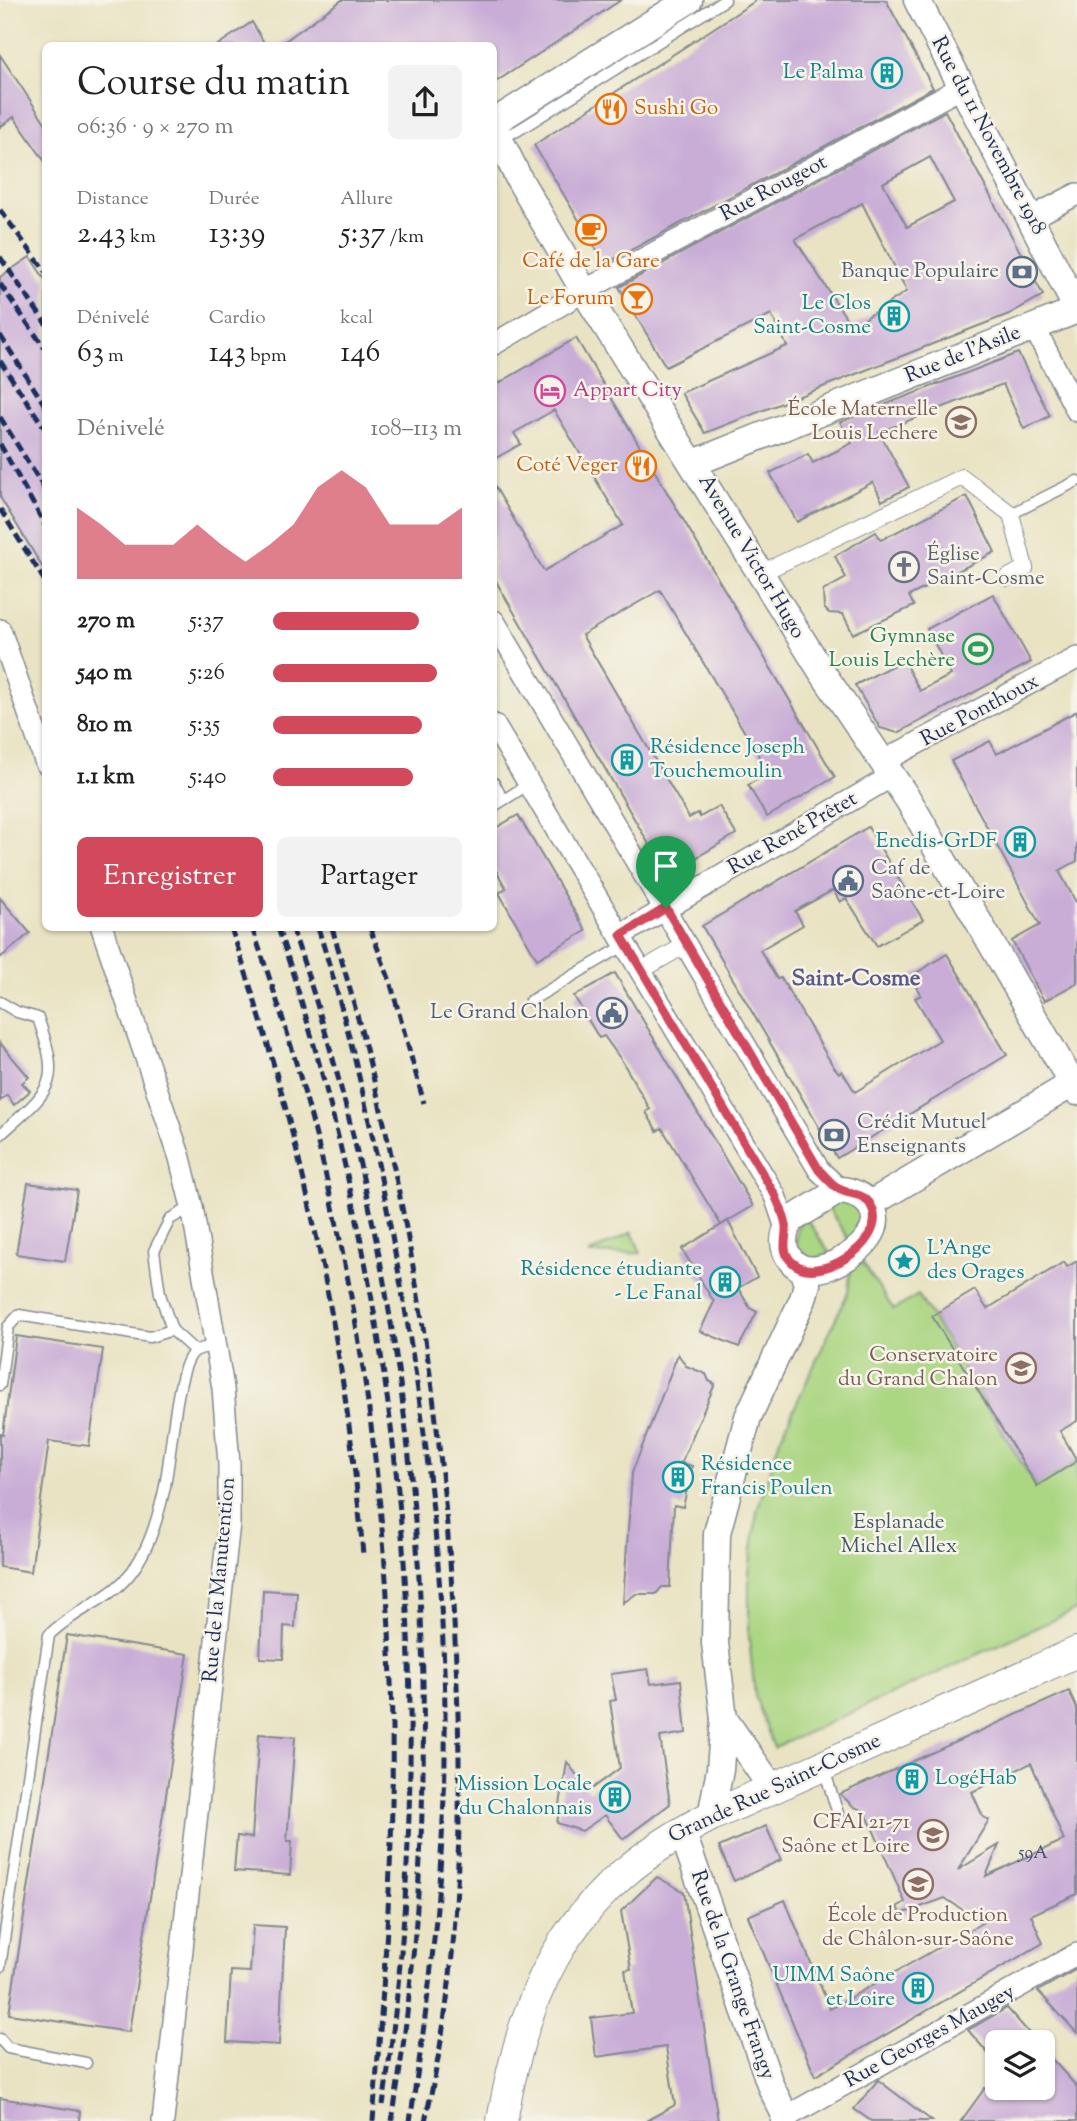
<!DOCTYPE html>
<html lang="fr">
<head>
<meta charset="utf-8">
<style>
  body { margin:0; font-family:"Sorts Mill Goudy",serif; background:#f2f2f2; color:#222; height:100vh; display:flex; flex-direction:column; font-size:26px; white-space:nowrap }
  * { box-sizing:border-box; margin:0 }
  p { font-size:23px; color:#767676 }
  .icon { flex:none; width:38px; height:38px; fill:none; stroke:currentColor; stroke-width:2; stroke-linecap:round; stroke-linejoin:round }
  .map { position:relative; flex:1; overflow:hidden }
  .side { position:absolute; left:42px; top:42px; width:455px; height:889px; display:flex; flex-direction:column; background:#fff; border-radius:10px; box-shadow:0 2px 5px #0004 }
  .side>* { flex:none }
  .buttons { position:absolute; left:985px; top:2030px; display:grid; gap:14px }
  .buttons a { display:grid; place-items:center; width:70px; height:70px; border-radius:10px; background:#fff; box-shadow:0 2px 5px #0004; font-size:35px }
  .pin { position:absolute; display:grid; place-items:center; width:60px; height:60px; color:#fff; margin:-72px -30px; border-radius:50% 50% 50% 0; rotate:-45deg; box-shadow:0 0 7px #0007 }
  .pin .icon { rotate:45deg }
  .round { display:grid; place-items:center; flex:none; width:74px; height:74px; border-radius:10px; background:#f2f2f2 }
  .overview { display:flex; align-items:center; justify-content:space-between; height:119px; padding:0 35px }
  h1 { font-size:38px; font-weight:600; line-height:52px }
  .figures { display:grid; grid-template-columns:repeat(3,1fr); gap:10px; height:119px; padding:7px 35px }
  .figures div { display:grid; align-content:center }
  .figures b { font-size:30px; font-weight:600 }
  .figures small { font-size:19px; font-weight:400 }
  .figures p { font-size:19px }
  .chart { height:196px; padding:14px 35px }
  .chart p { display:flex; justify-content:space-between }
  .chart svg { width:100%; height:126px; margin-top:7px; fill:#d1495b; opacity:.7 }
  .button { display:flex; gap:14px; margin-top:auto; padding:14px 35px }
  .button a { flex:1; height:80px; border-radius:10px; background:#d1495b; color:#fff; font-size:28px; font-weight:600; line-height:80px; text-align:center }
  .button a+a { background:#f2f2f2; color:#222 }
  ul { padding:0 35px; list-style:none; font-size:23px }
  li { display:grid; grid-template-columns:112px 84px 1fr; align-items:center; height:52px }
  li i { height:18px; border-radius:9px; background:#d1495b }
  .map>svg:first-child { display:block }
</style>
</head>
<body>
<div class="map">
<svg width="1077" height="2121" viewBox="0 0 1077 2121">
  <rect width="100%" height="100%" fill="#f7f3e8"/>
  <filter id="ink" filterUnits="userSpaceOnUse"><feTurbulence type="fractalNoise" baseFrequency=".0143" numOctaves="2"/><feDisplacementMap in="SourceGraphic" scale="14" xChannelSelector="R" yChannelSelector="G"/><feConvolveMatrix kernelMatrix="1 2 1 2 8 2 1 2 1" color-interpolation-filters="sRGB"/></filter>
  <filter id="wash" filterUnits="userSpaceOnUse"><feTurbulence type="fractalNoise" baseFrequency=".00686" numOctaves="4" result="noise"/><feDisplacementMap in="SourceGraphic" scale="28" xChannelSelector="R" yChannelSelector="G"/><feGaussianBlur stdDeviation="1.57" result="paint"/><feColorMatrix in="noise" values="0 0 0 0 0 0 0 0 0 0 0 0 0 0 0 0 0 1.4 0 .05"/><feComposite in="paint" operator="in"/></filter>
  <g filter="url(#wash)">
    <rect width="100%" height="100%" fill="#e9e3c3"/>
    <g fill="#abd682" stroke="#638270" stroke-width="2">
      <polygon points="838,1200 859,1209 864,1222 850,1242 827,1206"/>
      <polygon points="807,1219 830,1254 811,1260 795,1247 798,1225"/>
      <polygon points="632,1232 641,1253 588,1254"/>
      <polygon points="860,1259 894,1310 918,1295 1036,1486 1077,1461 1077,1609 774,1748 755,1696 749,1638 749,1573 757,1511 780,1439 848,1292 850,1272"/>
    </g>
    <g id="blocks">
      <g fill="#c9add7" fill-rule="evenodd">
        <polygon points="342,0 621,0 494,83 494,46 278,46"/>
        <polygon points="757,0 886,0 933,88 605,264 534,145"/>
        <polygon points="252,22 266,46 216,46"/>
        <polygon points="0,55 46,124 46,163 14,117 0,127"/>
        <path d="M945,111L1043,295L1009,314L705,433L681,393L787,346L771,314L666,367L619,287ZM930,157L954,202L907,227L883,183ZM862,203L907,291L852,327L795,239Z"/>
        <polygon points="30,257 46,281 46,573 0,497 0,277"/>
        <polygon points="576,338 835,777 767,817 748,785 769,773 660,590 582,635 689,818 698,813 700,817 719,806 736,834 667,875 494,578 494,485 544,571 623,525 554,410 514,433 521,444 494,459 494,386"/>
        <polygon points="1018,353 1050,416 1024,429 1003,384 879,432 909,487 882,501 873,482 797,522 770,473 808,454 813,463 852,443 840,422"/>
        <polygon points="967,496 995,552 909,596 914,606 853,634 843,614 829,613 824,608 823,591 846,578 835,556 876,532 881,540"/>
        <polygon points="993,594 1031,662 898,733 880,728 855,685 903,660 920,691 951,675 927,629"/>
        <polygon points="1077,711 1077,861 1059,871 1077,904 1077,983 1044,1001 1012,941 1040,925 951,761 990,741 997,754"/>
        <polygon points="518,815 586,931 537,959 499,893 506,888 494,867 494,829"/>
        <polygon points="868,827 923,920 877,946 846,898 840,902 833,890 795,911 803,925 760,950 777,979 781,978 833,1066 839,1073 842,1071 855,1092 940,1040 915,998 921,995 910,977 947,954 1007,1055 837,1158 702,926"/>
        <polygon points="0,898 30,933 0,958"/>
        <polygon points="615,973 753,1206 721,1225 662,1128 657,1131 646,1112 650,1109 622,1061 604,1036 599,1038 574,996"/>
        <polygon points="0,1043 29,1077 22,1083 30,1091 14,1105 7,1095 0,1101"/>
        <polygon points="28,1183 77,1190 65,1261 16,1254"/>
        <polygon points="728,1221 757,1277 738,1288 750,1308 757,1312 739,1347 700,1331 714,1302 682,1249"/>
        <polygon points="1077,1261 1077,1421 1060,1431 1077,1461 1037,1486 932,1316 975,1290 987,1309 1064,1262 1067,1267"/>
        <polygon points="16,1336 103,1349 89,1446 49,1441 31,1572 0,1567 0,1434 3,1435"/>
        <polygon points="678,1354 686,1366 706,1374 709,1381 715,1384 681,1463 692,1466 683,1507 674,1505 670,1587 662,1587 656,1594 636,1594 623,1603 632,1473"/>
        <polygon points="263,1590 297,1592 295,1627 284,1626 283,1659 260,1658"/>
        <polygon points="67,1635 188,1654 129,2032 9,2014"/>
        <polygon points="648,1669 651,1684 681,1680 686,1733 660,1737 670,1804 623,1839 605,1815 582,1831 557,1823 567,1762 589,1791 620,1768 610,1701 616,1700 611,1674"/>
        <path d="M1069,1691L1077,1709V1894L1031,1915L1043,1943L815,2076L748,1916L785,1900L830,2009L982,1923L945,1898L901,1914L897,1907L905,1902L865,1811L854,1807L840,1794ZM1031,1763L1064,1840L986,1876L999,1845L958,1870L989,1820L983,1817L972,1792Z"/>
        <polygon points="259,1734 295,1737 287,1841 292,1841 290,1875 234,1871 237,1836 252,1838"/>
        <polygon points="766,1826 781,1860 734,1881 719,1847"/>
        <polygon points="657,1877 684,1892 718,2121 646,2121 675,2105 666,2047 596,2057 591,2018 632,2013 625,1970 631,1969 621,1911"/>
        <polygon points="253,1925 285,1927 279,2045 227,2042 231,1971 250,1972"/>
        <polygon points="1077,1969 1077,2033 1038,1991"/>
        <polygon points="1007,2008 1037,2042 998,2042 998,2065 968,2030"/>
        <polygon points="1043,2049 1077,2087 1077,2121 961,2121 985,2088 1043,2088"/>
        <polygon points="878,2080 932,2121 871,2121 854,2109"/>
        <polygon points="0,2098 80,2111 79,2121 0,2121"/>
      </g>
    </g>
  </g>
  <g filter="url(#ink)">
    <use href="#blocks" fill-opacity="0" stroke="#828990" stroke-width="2"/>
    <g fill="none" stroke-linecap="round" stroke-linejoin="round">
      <g stroke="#828990" stroke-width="13">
        <g id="service">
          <polyline points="500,137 517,131 725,0"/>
          <polyline points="1011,514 1077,481"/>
          <polyline points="494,783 503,800"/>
          <polyline points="494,806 529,784"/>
          <polyline points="530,1001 627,944"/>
          <path d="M0,1002L17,1012L38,1018C62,1086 51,1089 0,1135"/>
          <polyline points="192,1207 170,1219 154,1251 160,1294 172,1330 195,1351"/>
          <polyline points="0,1385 8,1327 19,1315 150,1337 172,1330"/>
          <polyline points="824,1769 840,1820"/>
          <path d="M0,1967L49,1635C69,1615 93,1606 115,1589C143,1567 155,1529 163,1495C171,1467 175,1365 195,1351C200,1348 210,1347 216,1345"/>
          <polyline points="0,2039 8,2048 86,2063"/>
        </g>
      </g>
      <g stroke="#828990" stroke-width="18">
        <g id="pedestrian">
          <polyline points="761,573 962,477 1011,514 1025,568 1007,578"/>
          <polyline points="642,970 687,944"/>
        </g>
      </g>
      <g stroke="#828990" stroke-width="24">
        <g id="minor">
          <polyline points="1031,218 1077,194"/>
          <polyline points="1034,327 1077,411"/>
          <polyline points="494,344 584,291 962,87"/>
          <polyline points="494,621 819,1170 840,1190"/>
          <polyline points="0,630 46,763"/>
          <polyline points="494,725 775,1196 786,1228"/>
          <polyline points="882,762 1077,658"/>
          <polyline points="102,928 180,1158 192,1207 223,1388 229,1464 229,1523 163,2121"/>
          <polyline points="621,935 892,776"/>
          <polyline points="786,2117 1077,1954"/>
        </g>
      </g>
      <g stroke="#828990" stroke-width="29">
        <g id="tertiary">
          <polyline points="917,0 1077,309"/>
          <polyline points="494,122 689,0"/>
          <polyline points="494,128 519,179 584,291 822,672 909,801 1077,1092"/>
          <polyline points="694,463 1077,310"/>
          <path d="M840,1190C864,1191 886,1213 869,1237C855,1258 805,1287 788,1256C781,1243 784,1232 791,1220Z"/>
          <polyline points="870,1204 1072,1084"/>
          <polyline points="724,1719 772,1788"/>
          <polyline points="711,1816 720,1769 724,1719 715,1643 717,1533 748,1417 803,1299 807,1284 802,1269"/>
          <polyline points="682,1831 771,2087 786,2117 784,2121"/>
        </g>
      </g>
      <g stroke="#828990" stroke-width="32">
        <path id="secondary" d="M502,2121C528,1973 574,1887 711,1816L1077,1652"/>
      </g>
      <use href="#service" stroke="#fff" stroke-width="10"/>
      <use href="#pedestrian" stroke="#fff" stroke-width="16"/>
      <use href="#minor" stroke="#fff" stroke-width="21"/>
      <use href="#tertiary" stroke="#fff" stroke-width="26"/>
      <use href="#secondary" stroke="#fff" stroke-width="30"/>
      <g stroke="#1b2f5e" stroke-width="5" stroke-dasharray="10 5" stroke-linecap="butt">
        <polyline points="0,210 46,272"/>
        <polyline points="0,257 46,324"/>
        <polyline points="0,284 46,350"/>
        <polyline points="0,335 46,407"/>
        <polyline points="0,361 46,430"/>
        <polyline points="0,417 46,491"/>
        <polyline points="0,444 46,527"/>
        <polyline points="0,509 46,583"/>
        <path d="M231,928C301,1134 345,1338 363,1555"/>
        <path d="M252,928C354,1209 396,1507 392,1805C390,1911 381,2016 373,2121"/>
        <path d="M278,928C404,1305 442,1712 383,2105"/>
        <path d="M292,928C422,1302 456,1730 392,2121"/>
        <path d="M318,928C353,1038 377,1150 397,1264C427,1427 447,1593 445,1759C443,1879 429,2002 410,2121"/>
        <path d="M332,928C405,1167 445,1412 456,1662C463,1816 461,1970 425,2121"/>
        <polyline points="370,928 390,981 424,1103"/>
      </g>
    </g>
  </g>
  <g fill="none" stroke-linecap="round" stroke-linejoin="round" filter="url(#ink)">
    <g stroke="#fff" stroke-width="14">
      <path id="route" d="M666,908L819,1170C825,1176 831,1184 839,1189C851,1196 866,1191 873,1210C885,1243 817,1287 792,1262C780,1250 787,1239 786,1226C785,1216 779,1205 775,1195L621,935Z"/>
    </g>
    <use href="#route" stroke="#d1495b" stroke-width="9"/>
  </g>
  <defs>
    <g id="building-ring" transform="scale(1.575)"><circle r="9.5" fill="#f7f3e8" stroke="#0f9aa8" stroke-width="1.5"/><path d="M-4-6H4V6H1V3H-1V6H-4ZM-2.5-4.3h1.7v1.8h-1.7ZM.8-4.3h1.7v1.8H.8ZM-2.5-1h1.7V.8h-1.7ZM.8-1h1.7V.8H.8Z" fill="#0f9aa8"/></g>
    <g id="restaurant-ring" transform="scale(1.575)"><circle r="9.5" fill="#f7f3e8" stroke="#e8710a" stroke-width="1.5"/><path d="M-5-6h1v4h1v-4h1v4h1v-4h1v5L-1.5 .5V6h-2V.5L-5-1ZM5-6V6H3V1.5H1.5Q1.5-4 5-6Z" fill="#e8710a"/></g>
    <g id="cafe-ring" transform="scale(1.575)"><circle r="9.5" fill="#f7f3e8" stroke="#e8710a" stroke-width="1.5"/><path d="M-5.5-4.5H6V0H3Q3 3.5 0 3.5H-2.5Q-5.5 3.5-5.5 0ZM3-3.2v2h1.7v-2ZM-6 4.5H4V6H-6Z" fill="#e8710a"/></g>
    <g id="bank-ring" transform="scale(1.575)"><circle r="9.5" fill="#f7f3e8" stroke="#5c6f8a" stroke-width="1.5"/><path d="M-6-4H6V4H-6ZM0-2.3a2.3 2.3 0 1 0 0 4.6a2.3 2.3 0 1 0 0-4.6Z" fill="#5c6f8a"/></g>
    <g id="bar-ring" transform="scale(1.575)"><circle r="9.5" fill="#f7f3e8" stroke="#e8710a" stroke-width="1.5"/><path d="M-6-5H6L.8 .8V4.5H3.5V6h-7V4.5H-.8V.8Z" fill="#e8710a"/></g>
    <g id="hotel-ring" transform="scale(1.575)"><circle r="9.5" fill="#f7f3e8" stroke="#d1479c" stroke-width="1.5"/><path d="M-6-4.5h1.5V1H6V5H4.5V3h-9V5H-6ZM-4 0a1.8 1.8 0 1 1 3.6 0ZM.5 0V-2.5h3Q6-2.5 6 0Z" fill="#d1479c"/></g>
    <g id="school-ring" transform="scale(1.575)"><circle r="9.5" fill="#f7f3e8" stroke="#8d6e63" stroke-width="1.5"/><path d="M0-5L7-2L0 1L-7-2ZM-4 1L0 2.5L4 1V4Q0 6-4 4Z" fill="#8d6e63"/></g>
    <g id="church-ring" transform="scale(1.575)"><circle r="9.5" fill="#f7f3e8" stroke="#6b7280" stroke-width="1.5"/><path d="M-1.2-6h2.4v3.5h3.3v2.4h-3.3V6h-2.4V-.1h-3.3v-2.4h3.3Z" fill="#6b7280"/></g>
    <g id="stadium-ring" transform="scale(1.575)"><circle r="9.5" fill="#f7f3e8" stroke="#2e9e5b" stroke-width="1.5"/><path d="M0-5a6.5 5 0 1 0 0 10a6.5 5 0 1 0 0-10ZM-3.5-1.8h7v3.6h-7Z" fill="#2e9e5b"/></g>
    <g id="civic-ring" transform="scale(1.575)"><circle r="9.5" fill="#f7f3e8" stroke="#5c6f8a" stroke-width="1.5"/><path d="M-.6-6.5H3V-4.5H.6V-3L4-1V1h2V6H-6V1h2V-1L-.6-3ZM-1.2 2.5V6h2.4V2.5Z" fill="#5c6f8a"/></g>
    <g id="sight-ring" transform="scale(1.575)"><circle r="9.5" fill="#f7f3e8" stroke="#0f9aa8" stroke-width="1.5"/><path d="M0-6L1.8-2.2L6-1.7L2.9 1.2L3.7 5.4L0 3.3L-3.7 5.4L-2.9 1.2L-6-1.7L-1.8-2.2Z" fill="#0f9aa8"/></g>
    <g id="university-ring" transform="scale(1.575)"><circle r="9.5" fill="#f7f3e8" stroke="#8d6e63" stroke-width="1.5"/><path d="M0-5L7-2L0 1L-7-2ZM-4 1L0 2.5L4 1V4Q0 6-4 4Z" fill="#8d6e63"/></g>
  </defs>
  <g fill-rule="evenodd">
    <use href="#building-ring" x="887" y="73"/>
    <use href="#restaurant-ring" x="611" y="109"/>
    <use href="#cafe-ring" x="591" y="230"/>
    <use href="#bank-ring" x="1022" y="272"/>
    <use href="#bar-ring" x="637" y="299"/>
    <use href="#building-ring" x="894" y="316"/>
    <use href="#hotel-ring" x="550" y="391"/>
    <use href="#school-ring" x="961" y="422"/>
    <use href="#restaurant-ring" x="641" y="466"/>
    <use href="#church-ring" x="904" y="567"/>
    <use href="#stadium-ring" x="978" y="649"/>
    <use href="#building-ring" x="627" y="760"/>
    <use href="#building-ring" x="1020" y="842"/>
    <use href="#civic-ring" x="848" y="881"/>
    <use href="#civic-ring" x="612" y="1013"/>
    <use href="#bank-ring" x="834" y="1135"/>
    <use href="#sight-ring" x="904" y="1261"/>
    <use href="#building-ring" x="725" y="1282"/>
    <use href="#university-ring" x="1021" y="1368"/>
    <use href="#building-ring" x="678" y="1477"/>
    <use href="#building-ring" x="912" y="1779"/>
    <use href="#building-ring" x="615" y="1797"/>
    <use href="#university-ring" x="933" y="1835"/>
    <use href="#school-ring" x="918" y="1884"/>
    <use href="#building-ring" x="918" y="1988"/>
  </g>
  <g text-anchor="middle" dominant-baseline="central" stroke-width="5" stroke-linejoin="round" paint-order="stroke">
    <g font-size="18" fill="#464e7c">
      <text x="1033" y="1854">59A</text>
    </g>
    <g font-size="21" fill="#0d838f" stroke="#f7f3e8" text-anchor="end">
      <text x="864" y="73">Le Palma</text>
      <text x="871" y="304">Le Clos<tspan x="871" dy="24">Saint-Cosme</tspan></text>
      <text x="650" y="748" text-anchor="start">Résidence Joseph<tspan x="650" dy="24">Touchemoulin</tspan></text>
      <text x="997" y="842">Enedis-GrDF</text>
      <text x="927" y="1249" text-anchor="start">L'Ange<tspan x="927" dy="24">des Orages</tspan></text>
      <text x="702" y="1270">Résidence étudiante<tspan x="702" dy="24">- Le Fanal</tspan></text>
      <text x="701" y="1465" text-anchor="start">Résidence<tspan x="701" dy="24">Francis Poulen</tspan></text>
      <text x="935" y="1779" text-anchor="start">LogéHab</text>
      <text x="592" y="1785">Mission Locale<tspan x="592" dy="24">du Chalonnais</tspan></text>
      <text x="895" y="1976">UIMM Saône<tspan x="895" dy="24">et Loire</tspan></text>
    </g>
    <g font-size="21" fill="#c56008" stroke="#f7f3e8" text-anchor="end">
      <text x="634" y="109" text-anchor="start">Sushi Go</text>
      <text x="591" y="262" text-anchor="middle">Café de la Gare</text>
      <text x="614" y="299">Le Forum</text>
      <text x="618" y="466">Coté Veger</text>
    </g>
    <g font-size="21" fill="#1b2f5e" stroke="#f7f3e8">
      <text transform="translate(988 136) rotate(62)">Rue du 11 Novembre 1918</text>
      <text transform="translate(774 189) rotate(-28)">Rue Rougeot</text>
      <text transform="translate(963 355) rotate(-22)">Rue de l'Asile</text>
      <text transform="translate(751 557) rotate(59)">Avenue Victor Hugo</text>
      <text transform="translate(980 711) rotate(-28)">Rue Ponthoux</text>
      <text transform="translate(793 834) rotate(-30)">Rue René Prêtet</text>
      <text transform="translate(220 1580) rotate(-85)">Rue de la Manutention</text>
      <text transform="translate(775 1789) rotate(-25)">Grande Rue Saint-Cosme</text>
      <text transform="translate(732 1975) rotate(71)">Rue de la Grange Frangy</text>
      <text transform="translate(930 2037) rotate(-29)">Rue Georges Maugey</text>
    </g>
    <g font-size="21" fill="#4e5e75" stroke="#f7f3e8" text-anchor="end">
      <text x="999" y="272">Banque Populaire</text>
      <text x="871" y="869" text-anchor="start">Caf de<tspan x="871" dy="24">Saône-et-Loire</tspan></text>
      <text x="589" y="1013">Le Grand Chalon</text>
      <text x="857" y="1123" text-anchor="start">Crédit Mutuel<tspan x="857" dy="24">Enseignants</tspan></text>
    </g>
    <g font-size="21" fill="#b23c85" stroke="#f7f3e8" text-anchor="start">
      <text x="573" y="391">Appart City</text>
    </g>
    <g font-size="21" fill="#785e54" stroke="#f7f3e8" text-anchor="end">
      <text x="938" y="410">École Maternelle<tspan x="938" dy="24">Louis Lechere</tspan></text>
      <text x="998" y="1356">Conservatoire<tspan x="998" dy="24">du Grand Chalon</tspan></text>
      <text x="910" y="1823">CFAI 21-71<tspan x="910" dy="24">Saône et Loire</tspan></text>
      <text x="918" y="1916" text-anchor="middle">École de Production<tspan x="918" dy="24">de Châlon-sur-Saône</tspan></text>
    </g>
    <g font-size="21" fill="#5b616d" stroke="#f7f3e8" text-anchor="start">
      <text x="927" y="555">Église<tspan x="927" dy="24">Saint-Cosme</tspan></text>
    </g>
    <g font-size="21" fill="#27864d" stroke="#f7f3e8" text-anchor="end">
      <text x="955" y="637">Gymnase<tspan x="955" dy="24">Louis Lechère</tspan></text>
    </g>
    <g font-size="21" fill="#3f5967" stroke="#f7f3e8">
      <text x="899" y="1523">Esplanade<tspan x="899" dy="24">Michel Allex</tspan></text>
    </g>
    <g font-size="23" font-weight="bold" fill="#585b88" stroke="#f7f3e8">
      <text x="856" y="979">Saint-Cosme</text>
    </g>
  </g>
</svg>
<div class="buttons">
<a><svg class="icon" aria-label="layers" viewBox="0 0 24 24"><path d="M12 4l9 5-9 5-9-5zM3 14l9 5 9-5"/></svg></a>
</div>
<div class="pin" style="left:666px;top:908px;background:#1e9e55"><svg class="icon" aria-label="arrive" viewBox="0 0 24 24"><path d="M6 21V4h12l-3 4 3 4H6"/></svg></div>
<section class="side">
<div class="overview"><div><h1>Course du matin</h1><p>06:36 · 9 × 270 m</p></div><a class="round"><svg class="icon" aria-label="share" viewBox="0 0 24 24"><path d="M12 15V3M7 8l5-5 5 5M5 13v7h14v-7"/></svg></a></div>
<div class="figures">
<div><p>Distance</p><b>2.43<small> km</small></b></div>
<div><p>Durée</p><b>13:39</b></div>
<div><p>Allure</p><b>5:37<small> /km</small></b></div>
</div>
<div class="figures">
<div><p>Dénivelé</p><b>63<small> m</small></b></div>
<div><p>Cardio</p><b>143<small> bpm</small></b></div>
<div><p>kcal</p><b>146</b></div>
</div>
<div class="chart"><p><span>Dénivelé</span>108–113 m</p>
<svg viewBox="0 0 160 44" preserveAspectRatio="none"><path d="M0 44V19L10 25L20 32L30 32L40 32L50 25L60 32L70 38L80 32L90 25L100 12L110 6L120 12L130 25L140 25L150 25L160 19V44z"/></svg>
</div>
<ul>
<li><b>270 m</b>5:37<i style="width:77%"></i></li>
<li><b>540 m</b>5:26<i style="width:87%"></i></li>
<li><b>810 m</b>5:35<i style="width:79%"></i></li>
<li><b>1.1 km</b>5:40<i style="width:74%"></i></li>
</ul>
<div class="button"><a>Enregistrer</a><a>Partager</a></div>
</section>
</div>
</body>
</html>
